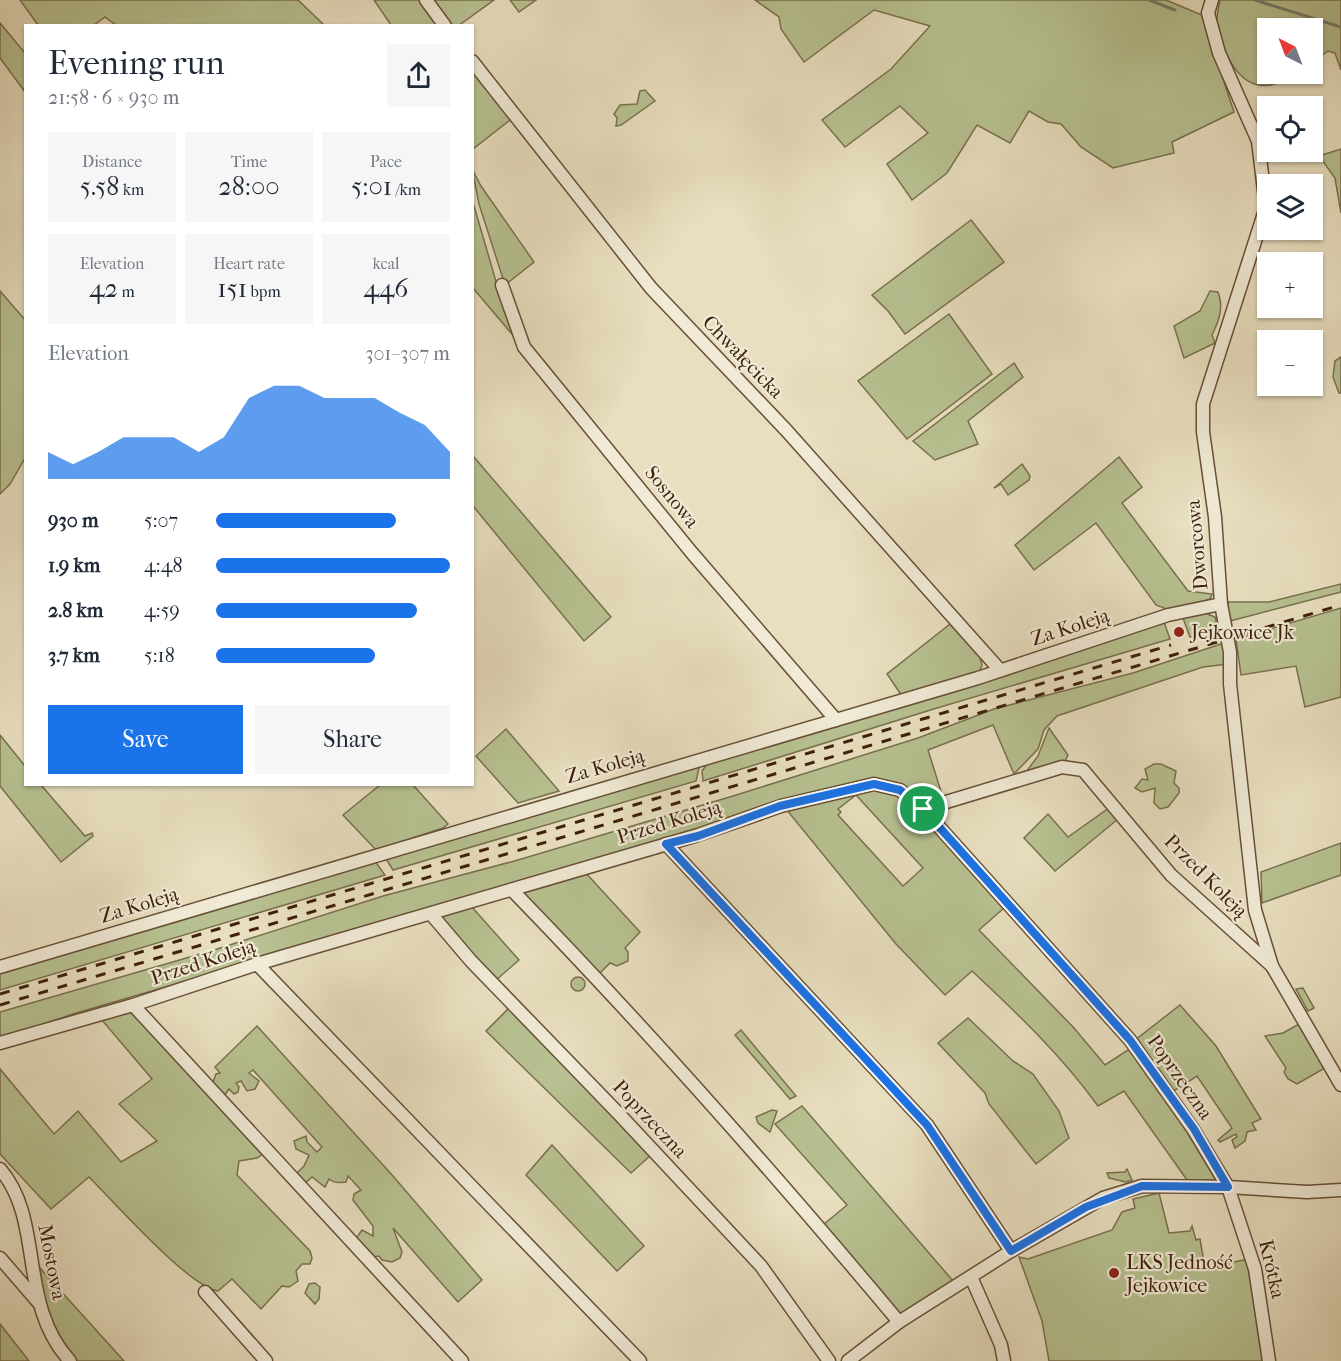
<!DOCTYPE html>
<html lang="en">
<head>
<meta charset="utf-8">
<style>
  body { margin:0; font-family:"IM FELL French Canon",serif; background:#f6f6f7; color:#1f2937; height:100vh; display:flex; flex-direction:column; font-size:22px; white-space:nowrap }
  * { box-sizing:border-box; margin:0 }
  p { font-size:20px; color:#747a83 }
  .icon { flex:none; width:33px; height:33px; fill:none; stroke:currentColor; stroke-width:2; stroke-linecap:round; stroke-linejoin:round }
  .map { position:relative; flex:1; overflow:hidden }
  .side { position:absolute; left:24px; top:24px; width:450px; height:762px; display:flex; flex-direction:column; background:#fff; border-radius:0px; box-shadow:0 2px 4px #0004 }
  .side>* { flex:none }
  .needle { width:39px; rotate:318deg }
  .buttons { position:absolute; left:1257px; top:18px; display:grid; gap:12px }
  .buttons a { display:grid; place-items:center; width:66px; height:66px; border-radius:0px; background:#fff; box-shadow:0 2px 4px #0004; font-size:30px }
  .pin { position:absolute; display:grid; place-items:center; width:51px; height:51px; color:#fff; margin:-26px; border:3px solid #fff; border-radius:50%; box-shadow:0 2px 6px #0007 }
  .round { display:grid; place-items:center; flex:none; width:63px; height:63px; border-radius:0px; background:#f6f6f7 }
  .summary { display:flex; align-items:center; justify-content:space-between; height:102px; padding:0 24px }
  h1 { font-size:33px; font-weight:600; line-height:45px }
  .stats { display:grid; grid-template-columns:repeat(3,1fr); gap:9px; height:102px; padding:6px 24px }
  .stats div { display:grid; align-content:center; border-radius:0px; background:#f6f6f7; text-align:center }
  .stats b { font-size:26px; font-weight:600 }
  .stats small { font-size:16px; font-weight:400 }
  .stats p { font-size:16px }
  .chart { height:168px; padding:12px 24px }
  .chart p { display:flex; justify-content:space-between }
  .chart svg { width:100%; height:108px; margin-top:6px; fill:#1a73e8; opacity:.7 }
  .action { display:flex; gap:12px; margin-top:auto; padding:12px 24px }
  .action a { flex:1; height:69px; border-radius:0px; background:#1a73e8; color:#fff; font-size:24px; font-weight:600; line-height:69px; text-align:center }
  .action a+a { background:#f6f6f7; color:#1f2937 }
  ul { padding:0 24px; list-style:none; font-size:20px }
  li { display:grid; grid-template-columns:96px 72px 1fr; align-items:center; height:45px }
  li i { height:15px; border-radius:8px; background:#1a73e8 }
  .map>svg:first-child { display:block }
</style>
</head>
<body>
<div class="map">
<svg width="1341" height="1361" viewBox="0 0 1341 1361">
  <rect width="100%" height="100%" fill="#e8dfc0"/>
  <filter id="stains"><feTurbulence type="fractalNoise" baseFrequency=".00333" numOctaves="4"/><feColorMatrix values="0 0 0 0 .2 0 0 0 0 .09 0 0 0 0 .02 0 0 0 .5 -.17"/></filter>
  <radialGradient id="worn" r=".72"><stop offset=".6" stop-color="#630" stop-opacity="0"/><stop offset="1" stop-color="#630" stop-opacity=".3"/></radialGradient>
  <g fill="#b7c191" stroke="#7a704d" stroke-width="1.5" fill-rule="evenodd">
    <polygon points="20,0 298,0 324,25 117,26 105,17 94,25 38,25"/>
    <polygon points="374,0 423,0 442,25 391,25"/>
    <polygon points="432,0 494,0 458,26 452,25"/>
    <polygon points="510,0 536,0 519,12"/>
    <polygon points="755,0 1166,0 1202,15 1234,112 1172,142 1174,153 1113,168 1081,147 1061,124 1048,122 1029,111 1010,143 977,125 947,173 912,200 887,164 928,133 900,106 845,147 822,120 891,69 930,26 874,10 804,62 781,29 779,17"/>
    <path d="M1220,0H1341V70L1335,53L1328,51L1313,62L1312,28H1268V74H1296C1265,94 1243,88 1227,55C1224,48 1219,40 1217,33C1215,23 1218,10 1220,0Z"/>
    <polygon points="0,23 25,53 25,92 0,58"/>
    <polygon points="472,68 510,120 473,149 472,149"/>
    <polygon points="645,90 655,101 621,125 616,126 617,118 614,114 620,105 637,104 640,91"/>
    <polygon points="1341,149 1341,213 1335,178 1319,156"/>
    <polygon points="472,169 481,186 534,262 505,285 479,204"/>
    <polygon points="472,199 497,285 517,340 473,288"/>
    <polygon points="971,220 1004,262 905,334 888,311 872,295"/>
    <polygon points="0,291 26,321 25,458 10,484 0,494"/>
    <path d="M1210,291L1218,292C1224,307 1219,321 1212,335L1215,343L1184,358L1174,326L1200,311Z"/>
    <polygon points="949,314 992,374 907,439 858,381"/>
    <polygon points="1341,357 1341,393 1339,393 1333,377 1335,361"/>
    <polygon points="1014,363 1023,377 968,421 978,444 935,460 913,441"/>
    <polygon points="473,456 611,617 584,641 473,506"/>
    <polygon points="1119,457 1142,487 1122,503 1188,591 1212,594 1210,599 1174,612 1156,605 1096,523 1034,570 1015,545"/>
    <polygon points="1022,464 1030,476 1029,480 1008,495 1001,484 994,488"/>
    <polygon points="1341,584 1341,592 1230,621 1227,602 1269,602"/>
    <polygon points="1341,608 1341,697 1305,707 1296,666 1241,675 1236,639"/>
    <polygon points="1205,613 1215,617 1218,628 1190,637 1183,618"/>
    <polygon points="1164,622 1170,639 937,708 703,781 702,771 710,760"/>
    <polygon points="950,624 980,657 982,665 979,673 902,696 887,674"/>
    <polygon points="1224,643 1228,664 1203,667 1057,716 1044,730 1038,749 1014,774 993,725 928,750 944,801 923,806 902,784 872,779 73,1014 0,1039 0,1012 214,950 383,896 518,860 733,796 918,738 994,709 1133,673"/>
    <polygon points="1049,728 1068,755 1064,763 1026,772 1038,756"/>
    <polygon points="506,729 559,791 518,803 476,756"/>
    <polygon points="0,735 25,766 26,784 41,785 85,836 92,833 93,836 61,862 0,786"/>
    <polygon points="700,764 696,781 393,870 386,859"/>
    <polygon points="1154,764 1161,764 1176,771 1174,783 1179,788 1179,793 1168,807 1160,809 1154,803 1155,788 1142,792 1135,788 1142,779 1148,780 1145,769"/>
    <polygon points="380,785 413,785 448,824 443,828 376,850 343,815"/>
    <path d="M872,789L889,790L909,802L1004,908L979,930L1074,1028L1105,1065L1134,1046L1221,1180H1187L1124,1091L1098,1106C1061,1055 1018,1014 972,971L945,995L896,944L786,809ZM856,795L923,868L903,886L838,815L841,812L838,809Z"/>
    <polygon points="1109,808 1118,819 1055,871 1024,838 1048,814 1068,837"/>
    <polygon points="1341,843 1341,875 1262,903 1261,872"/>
    <polygon points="374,860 385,875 0,990 0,969"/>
    <polygon points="584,871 640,932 625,948 628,952 628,961 617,966 610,963 598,975 517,894"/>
    <polygon points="471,906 519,960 495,981 441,921 441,917"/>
    <circle cx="578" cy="984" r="7"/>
    <polygon points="1303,988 1314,1008 1308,1011 1296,989"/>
    <polygon points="1180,1005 1216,1046 1261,1119 1252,1123 1256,1130 1247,1132 1245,1141 1235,1148 1232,1140 1237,1137 1236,1134 1220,1142 1218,1140 1232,1128 1197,1076 1172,1092 1134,1041"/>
    <polygon points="508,1006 651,1155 631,1173 486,1031 507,1010"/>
    <path d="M130,1010L263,1154L257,1158L239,1161L237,1175L310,1251L312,1258L310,1264H302L296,1271L298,1281L289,1287L282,1286L261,1309L232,1279L218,1291C189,1287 113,1201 89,1177L51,1209L0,1154V1069L54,1134L78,1111L121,1162L157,1141L119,1104L152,1079L101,1019Z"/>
    <polygon points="968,1018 1013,1061 1033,1074 1059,1111 1069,1138 1036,1164 989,1104 985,1093 938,1043"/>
    <polygon points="1299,1024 1325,1068 1297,1084 1288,1079 1284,1072 1286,1068 1265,1036 1283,1033"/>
    <path d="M257,1026L393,1176L482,1280L458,1302L393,1228L402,1252L400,1258L392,1262L382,1260L379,1256L373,1257L355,1240L362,1230L373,1236V1226L353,1200L354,1194L361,1190L348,1176L346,1182C338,1183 334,1183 329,1179L325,1187L312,1177L304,1184L297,1180V1173L304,1166L309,1155L296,1149L294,1141L306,1136L307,1142L317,1152L322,1147L253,1070L249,1073L259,1081L255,1089L247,1091L241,1081L236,1083L239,1087L238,1092L234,1094L229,1089L224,1096L212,1085L216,1074L220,1073L215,1067Z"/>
    <polygon points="741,1030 796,1096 790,1099 735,1035"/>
    <polygon points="802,1106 954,1282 901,1317 823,1225 847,1205 775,1124"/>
    <polygon points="772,1110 777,1111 770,1132 758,1123 756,1117"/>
    <polygon points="552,1145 644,1246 617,1271 526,1175"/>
    <polygon points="1127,1169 1132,1180 1126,1182 1109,1178 1107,1173 1125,1172"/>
    <polygon points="1159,1193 1169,1233 1190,1231 1192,1226 1196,1240 1200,1239 1205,1268 1249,1259 1267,1361 1049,1361 1042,1321 1019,1257 1028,1259 1112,1230 1122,1212 1135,1208 1133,1199"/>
    <polygon points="40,1268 124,1361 73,1361 55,1337 35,1271"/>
    <polygon points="315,1283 320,1287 319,1299 315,1304 305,1293 309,1284"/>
    <polygon points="0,1324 29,1361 0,1361"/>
  </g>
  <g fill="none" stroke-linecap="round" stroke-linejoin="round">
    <g stroke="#747e6b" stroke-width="3">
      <polyline points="1149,0 1175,10"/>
      <polyline points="1255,0 1341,27"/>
    </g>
    <g stroke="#684f37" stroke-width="15">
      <g id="street">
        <polyline points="426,0 445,26"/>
        <polyline points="1212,0 1208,13 1219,53 1258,141 1266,207 1203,404 1203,432 1215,517 1221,604 1230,652 1230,684 1255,910 1272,966 1341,1085"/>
        <polyline points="472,61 651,288 786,430 999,669"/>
        <polyline points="502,285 524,347 692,553 836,720"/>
        <polyline points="923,809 1130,1040 1193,1129 1228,1187 1255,1269 1269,1361"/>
        <polyline points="666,844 927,1125 1011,1251"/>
        <path d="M512,890C647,1029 775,1174 899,1322"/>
        <polyline points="431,914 471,961 618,1113 761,1266 829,1361"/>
        <polyline points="257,964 640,1361"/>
        <polyline points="0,967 978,678 1168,615 1221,604"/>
        <polyline points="133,1005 462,1361"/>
        <polyline points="0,1043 133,1005 257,964 698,835 781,806 874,784 900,790 923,809 1062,767 1083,770 1171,875 1272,966"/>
        <path d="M0,1169C45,1221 17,1304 70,1361"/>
        <polyline points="0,1258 39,1303"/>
        <polyline points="971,1277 1001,1345 1004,1361"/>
        <polyline points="205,1292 266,1361"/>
        <polyline points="848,1361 899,1322 1011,1251 1103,1198 1142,1186 1228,1187 1307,1192 1341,1190"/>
      </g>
    </g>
    <use href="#street" stroke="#f0ead6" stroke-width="12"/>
    <g stroke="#3e1f09" stroke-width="3" stroke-dasharray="10 10" stroke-linecap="butt">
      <polyline points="0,994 1171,645"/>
      <polyline points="0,1005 1341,605"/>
    </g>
  </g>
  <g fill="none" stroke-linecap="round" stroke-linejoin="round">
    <g stroke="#fff" stroke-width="12">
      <polygon id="route" points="874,784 900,790 923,809 1130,1040 1194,1129 1228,1187 1142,1186 1086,1207 1011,1251 927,1125 666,844 698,836 780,806"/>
    </g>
    <use href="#route" stroke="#1a73e8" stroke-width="8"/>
  </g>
  <g fill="#8f2418" stroke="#f0ead6" stroke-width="2">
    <circle cx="1179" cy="632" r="6"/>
    <circle cx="1114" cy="1273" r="6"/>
  </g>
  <g text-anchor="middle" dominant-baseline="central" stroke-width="4.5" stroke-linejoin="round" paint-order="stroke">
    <g font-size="20" fill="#3e1f09" stroke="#f0ead6">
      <text transform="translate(743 357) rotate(46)">Chwałęcicka</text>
      <text transform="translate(672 497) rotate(51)">Sosnowa</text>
      <text transform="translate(1197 545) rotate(-95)">Dworcowa</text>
      <text transform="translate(1070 627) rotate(-18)">Za Koleją</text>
      <text transform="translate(605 766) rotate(-16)">Za Koleją</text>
      <text transform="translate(669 822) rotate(-17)">Przed Koleją</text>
      <text transform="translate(1206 876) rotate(45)">Przed Koleją</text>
      <text transform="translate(139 905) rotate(-17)">Za Koleją</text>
      <text transform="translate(203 962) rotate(-18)">Przed Koleją</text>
      <text transform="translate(1180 1077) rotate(55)">Poprzeczna</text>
      <text transform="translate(650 1119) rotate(47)">Poprzeczna</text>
      <text transform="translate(52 1262) rotate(79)">Mostowa</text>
      <text transform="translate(1272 1269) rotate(77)">Krótka</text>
    </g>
    <g font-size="20" fill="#3e1f09" stroke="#f0ead6" text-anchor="start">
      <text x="1191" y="632">Jejkowice Jk</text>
      <text x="1126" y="1262">LKS Jedność<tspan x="1126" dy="23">Jejkowice</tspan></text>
    </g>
  </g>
  <rect width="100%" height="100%" filter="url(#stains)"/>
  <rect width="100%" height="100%" fill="url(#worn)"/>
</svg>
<div class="buttons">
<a><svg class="needle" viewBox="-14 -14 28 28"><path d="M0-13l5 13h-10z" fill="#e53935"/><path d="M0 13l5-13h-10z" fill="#747a83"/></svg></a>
<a><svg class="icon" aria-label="locate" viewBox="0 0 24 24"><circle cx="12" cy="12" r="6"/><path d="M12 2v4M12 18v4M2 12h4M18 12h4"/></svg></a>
<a><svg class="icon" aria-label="layers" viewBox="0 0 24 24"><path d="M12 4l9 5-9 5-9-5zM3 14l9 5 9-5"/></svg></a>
<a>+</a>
<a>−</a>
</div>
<div class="pin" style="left:923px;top:809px;background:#1e9e55"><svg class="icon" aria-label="arrive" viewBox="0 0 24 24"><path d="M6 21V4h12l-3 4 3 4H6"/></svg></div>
<section class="side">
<div class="summary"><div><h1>Evening run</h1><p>21:58 · 6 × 930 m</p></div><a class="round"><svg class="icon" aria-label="share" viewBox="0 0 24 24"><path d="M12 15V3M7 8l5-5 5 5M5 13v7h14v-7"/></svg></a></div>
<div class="stats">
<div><p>Distance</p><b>5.58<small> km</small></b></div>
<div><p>Time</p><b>28:00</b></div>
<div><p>Pace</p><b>5:01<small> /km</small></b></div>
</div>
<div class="stats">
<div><p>Elevation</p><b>42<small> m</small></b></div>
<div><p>Heart rate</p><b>151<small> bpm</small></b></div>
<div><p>kcal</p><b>446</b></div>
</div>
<div class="chart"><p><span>Elevation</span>301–307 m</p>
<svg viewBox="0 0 160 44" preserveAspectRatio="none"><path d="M0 44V33L10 38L20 33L30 27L40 27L50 27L60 33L70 27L80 11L90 6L100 6L110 11L120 11L130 11L140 17L150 22L160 33V44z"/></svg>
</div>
<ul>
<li><b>930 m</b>5:07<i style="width:77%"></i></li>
<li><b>1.9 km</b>4:48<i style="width:100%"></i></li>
<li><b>2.8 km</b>4:59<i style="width:86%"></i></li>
<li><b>3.7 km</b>5:18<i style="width:68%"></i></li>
</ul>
<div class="action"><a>Save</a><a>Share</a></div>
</section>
</div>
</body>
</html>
